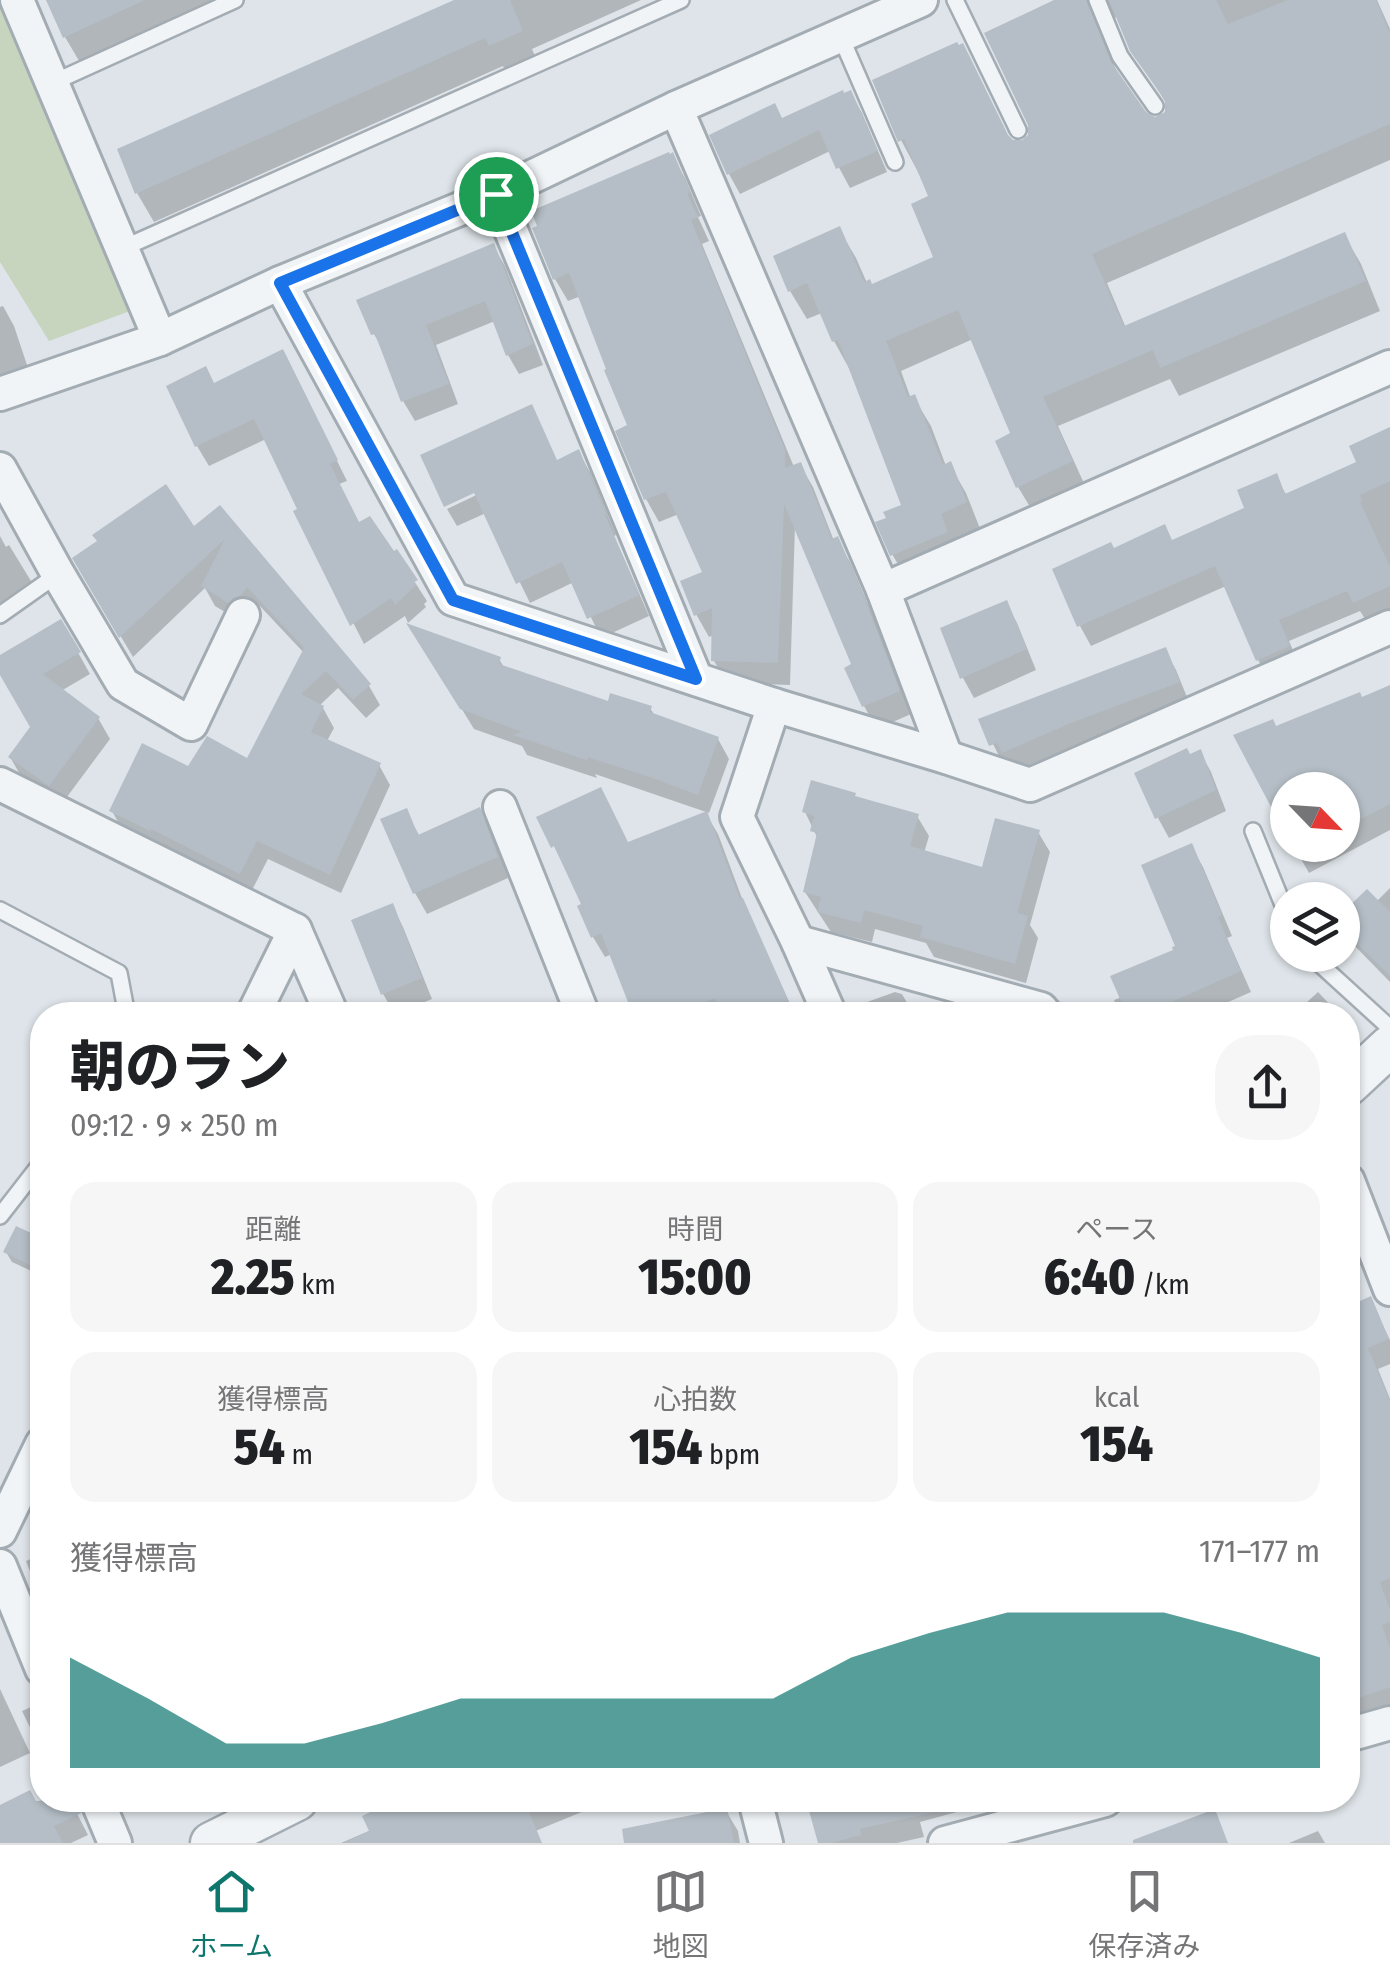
<!DOCTYPE html>
<html lang="ja">
<head>
<meta charset="utf-8">
<style>
  body { margin:0; font-family:"Fira Sans Condensed","Noto Sans JP",sans-serif; background:#f6f6f6; color:#202124; height:100vh; display:flex; flex-direction:column; font-size:38px; white-space:nowrap }
  * { box-sizing:border-box; margin:0 }
  p { font-size:32px; color:#757577 }
  .icon { flex:none; width:55px; height:55px; fill:none; stroke:currentColor; stroke-width:2; stroke-linecap:round; stroke-linejoin:round }
  .map { position:relative; flex:1; overflow:hidden }
  .details { position:absolute; left:30px; top:1002px; width:1330px; height:810px; display:flex; flex-direction:column; background:#fff; border-radius:40px; box-shadow:0 2px 8px #0004 }
  .details>* { flex:none }
  .needle { width:65px; rotate:115deg }
  .tools { position:absolute; left:1270px; top:772px; display:grid; gap:20px }
  .tools a { display:grid; place-items:center; width:90px; height:90px; border-radius:50%; background:#fff; box-shadow:0 2px 8px #0004; font-size:50px }
  .pin { position:absolute; display:grid; place-items:center; width:85px; height:85px; color:#fff; margin:-42px; border:5px solid #fff; border-radius:50%; box-shadow:0 2px 10px #0007 }
  .round { display:grid; place-items:center; flex:none; width:105px; height:105px; border-radius:40px; background:#f6f6f6 }
  .summary { display:flex; align-items:center; justify-content:space-between; height:170px; padding:0 40px }
  h1 { font-size:55px; font-weight:800; line-height:75px }
  .stats { display:grid; grid-template-columns:repeat(3,1fr); gap:15px; height:170px; padding:10px 40px }
  .stats div { display:grid; align-content:center; border-radius:25px; background:#f6f6f6; text-align:center }
  .stats b { font-size:50px; font-weight:800 }
  .stats small { font-size:28px; font-weight:400 }
  .stats p { font-size:28px }
  .chart { height:280px; padding:20px 40px }
  .chart p { display:flex; justify-content:space-between }
  .chart svg { width:100%; height:180px; margin-top:10px; fill:#0f766e; opacity:.7 }
  .tab-bar { display:flex; justify-content:space-around; align-items:center; height:140px; border-top:2px solid #e0e0e0; background:#fff; font-size:28px; color:#757577 }
  .tab-bar a { display:grid; justify-items:center; gap:5px }
  .tab-bar .current { color:#0f766e }
  .map>svg:first-child { display:block }
</style>
</head>
<body>
<div class="map">
<svg width="1390" height="1843" viewBox="0 0 1390 1843">
  <rect width="100%" height="100%" fill="#dee4e9"/>
  <polygon fill="#c7d4be" points="0,0 130,311 49,341 0,262"/>
  <g fill="#0003" fill-rule="evenodd">
    <polygon points="49,0 225,0 85,71 65,37"/>
    <polygon points="460,0 641,0 532,49 537,61 507,74 503,66 154,222 137,193"/>
    <path d="M1061,0H1377L1390,29V160L1107,283L1126,328L1344,235L1361,264L1380,311L1179,396L1170,379L1058,426L1087,490L1035,515L1018,487L1014,435L973,339L901,371L911,399L914,398L931,426L946,466L950,465L966,493L981,531L909,583L892,554L904,507L850,370L834,341L822,313L807,319L790,291L839,229L856,258L867,283L871,286L936,258L932,198L901,140L962,46L1011,142L1023,143L1030,137ZM1118,17L1132,49L1168,106L1164,117L1148,118L1120,80L1102,35L1101,28L1108,19Z"/>
    <polygon points="850,93 862,113 887,172 850,188 830,151 740,194 729,174 782,121"/>
    <polygon points="672,156 685,178 701,216 698,217 709,241 702,244 794,467 800,465 813,487 834,541 837,540 850,562 876,623 911,714 877,729 864,706 848,669 855,666 795,525 790,685 727,683 714,661 714,635 709,637 696,614 705,573 679,514 659,522 646,499 631,426 581,296 568,301 555,279"/>
    <polygon points="493,246 505,266 543,365 519,374 508,355 495,321 436,345 458,404 415,421 403,401 385,353 374,334"/>
    <polygon points="3,306 14,326 32,380 0,391 0,307"/>
    <polygon points="293,372 347,481 339,484 360,525 393,555 396,553 427,601 424,604 426,607 408,623 405,616 364,644 297,512 301,510 266,439 209,466 197,446 214,385"/>
    <polygon points="1390,430 1390,611 1367,622 1360,611 1289,641 1300,667 1270,680 1258,660 1226,586 1091,646 1080,626 1113,551 1172,542 1247,509 1275,476 1287,496 1359,464"/>
    <polygon points="578,452 590,472 616,535 614,536 649,616 601,638 574,582 530,603 486,513 457,526 447,509 487,490 423,456 558,462"/>
    <polygon points="219,508 369,686 380,705 366,718 338,688 319,706 323,708 334,728 327,741 379,765 390,785 341,893 268,859 251,892 123,831 112,811 189,769 248,761 304,653 258,604 253,614 240,621 215,606 205,588 133,657 75,559 194,530"/>
    <polygon points="0,536 6,547 9,545 39,594 0,619"/>
    <polygon points="1006,603 1017,623 1036,670 974,698 963,678 943,629"/>
    <polygon points="61,622 90,674 61,691 98,718 110,739 61,805 22,778 10,757 33,727 0,670 0,658"/>
    <polygon points="412,628 499,659 505,669 609,704 650,708 655,716 718,739 729,759 709,813 595,774 597,778 527,755 522,746 474,729"/>
    <polygon points="1165,650 1176,670 1189,702 1077,744 1015,771 1003,764 981,720"/>
    <polygon points="1390,688 1390,830 1309,873 1293,845 1342,845 1342,790 1276,729 1361,700"/>
    <polygon points="1200,752 1211,772 1226,811 1169,838 1158,818 1189,756"/>
    <polygon points="856,799 917,816 929,836 924,853 983,870 1038,832 1050,852 1030,925 1038,938 1026,983 934,957 926,943 875,929 872,942 831,932 805,892 818,839 805,812"/>
    <polygon points="479,810 491,830 508,878 427,914 415,893 384,821 406,811 420,837"/>
    <polygon points="706,814 718,834 746,909 795,1015 636,1015 612,954 605,957 593,937 584,905 540,818 628,844"/>
    <polygon points="1191,846 1203,867 1232,936 1227,938 1251,992 1199,1015 1120,1015 1114,1000 1122,997 1176,951"/>
    <polygon points="1390,888 1390,982 1350,941 1342,929 1376,902"/>
    <polygon points="392,906 403,927 432,999 395,1014 383,994"/>
    <polygon points="895,992 902,994 914,1015 859,1015 856,1006"/>
    <polygon points="1318,992 1340,1015 1293,1015"/>
    <polygon points="1348,1026 1356,1040 1348,1048"/>
    <polygon points="17,1229 42,1241 42,1276 12,1262 6,1252"/>
    <polygon points="1348,1231 1358,1257 1348,1261"/>
    <polygon points="1348,1291 1354,1307 1370,1300 1390,1340 1390,1364 1378,1369 1390,1399 1390,1711 1358,1723 1348,1704"/>
    <polygon points="42,1554 42,1602 26,1561"/>
    <polygon points="0,1689 30,1753 0,1767"/>
    <polygon points="42,1702 42,1752 22,1711"/>
    <polygon points="42,1800 70,1800 88,1835 71,1843 6,1843 0,1831 0,1807 36,1803"/>
    <polygon points="402,1800 411,1814 441,1800 611,1800 506,1843 341,1843 371,1830"/>
    <polygon points="809,1800 978,1800 979,1806 920,1822 924,1837 897,1843 820,1843"/>
    <polygon points="726,1811 738,1831 740,1843 627,1843"/>
    <polygon points="1318,1831 1325,1843 1289,1843"/>
  </g>
  <g fill="#b5bec6">
    <polygon points="46,0 145,0 63,38"/>
    <polygon points="454,0 510,0 523,31 489,46 485,38 135,194 117,149"/>
    <polygon points="1054,0 1086,0 1111,62 1146,112 1155,117 1165,112 1165,100 1130,51 1109,0 1216,0 1228,24 1288,0 1376,0 1390,33 1390,124 1092,254 1124,326 1345,232 1366,281 1160,368 1153,350 1043,397 1073,461 1016,488 995,441 1010,433 958,310 886,341 908,397 915,394 943,465 951,461 967,502 941,514 948,532 890,556 875,522 886,518 883,512 901,505 838,340 832,342 807,283 788,292 773,256 840,226 864,282 870,279 872,284 933,257 911,204 928,196 904,139 898,142 872,80 957,42 959,45 963,43 1008,135 1013,140 1022,140 1028,135 1028,125 984,33"/>
    <polygon points="843,90 844,93 851,90 878,151 836,169 819,130 727,175 709,135 775,103 782,118"/>
    <polygon points="669,152 670,154 673,152 690,192 687,194 698,217 691,220 785,450 785,468 801,462 832,539 838,536 864,597 900,691 862,707 844,668 851,664 784,504 778,663 711,661 712,608 694,616 680,581 702,572 666,492 644,500 615,431 627,425 604,370 606,369 569,273 553,280 532,228 537,226 531,211"/>
    <polygon points="494,243 533,344 506,356 485,301 426,325 449,384 401,402 375,334 371,335 356,300"/>
    <polygon points="283,349 338,460 330,464 359,522 370,516 394,551 397,549 418,580 414,582 416,585 395,605 391,598 350,626 293,511 297,509 254,419 195,447 166,386 206,366 214,383"/>
    <polygon points="532,404 557,460 579,449 606,514 605,515 640,595 587,619 562,562 516,584 474,493 444,507 420,455"/>
    <polygon points="1390,427 1390,481 1360,495 1362,501 1360,502 1390,567 1390,586 1353,603 1347,591 1279,620 1290,646 1256,661 1215,566 1077,627 1052,569 1111,542 1114,548 1165,524 1172,540 1244,508 1237,490 1277,473 1285,494 1356,462 1349,446"/>
    <polygon points="166,484 194,526 220,505 371,684 353,700 326,671 301,694 324,706 311,732 381,763 330,875 257,841 240,874 151,829 150,831 109,811 142,743 188,766 207,736 247,758 304,648 247,587 242,595 233,598 228,603 201,586 225,539 119,638 72,558 97,541 92,535"/>
    <polygon points="1007,600 1027,649 960,679 940,628"/>
    <polygon points="61,619 81,652 43,674 100,717 49,786 8,757 30,727 0,675 0,655"/>
    <polygon points="406,623 501,657 499,664 608,701 610,693 652,706 650,712 719,737 698,795 650,777 587,757 589,761 513,735 522,732 460,709"/>
    <polygon points="1166,647 1180,682 1066,725 1002,753 997,743 989,746 978,719"/>
    <polygon points="1390,685 1390,804 1342,829 1342,790 1288,790 1288,839 1233,735 1273,719 1276,726 1360,692 1362,697"/>
    <polygon points="1187,748 1190,754 1201,749 1216,790 1155,819 1134,773"/>
    <polygon points="811,780 856,793 855,796 919,814 910,846 982,867 995,818 1040,830 1017,913 1028,916 1015,964 920,937 923,926 864,910 861,923 817,912 821,897 803,892 817,833 810,831 814,816 802,812"/>
    <polygon points="601,787 628,842 707,811 740,899 743,898 795,1015 722,1015 715,998 675,1015 633,1015 601,933 591,938 577,906 581,904 554,846 551,848 536,817"/>
    <polygon points="480,807 498,857 413,894 380,819 407,808 418,835"/>
    <polygon points="1192,843 1222,915 1218,917 1241,971 1167,1004 1172,1015 1127,1015 1110,976 1173,950 1172,947 1175,946 1141,865"/>
    <polygon points="1367,889 1390,912 1390,976 1342,929 1342,913"/>
    <polygon points="393,903 422,978 381,995 351,920"/>
    <polygon points="16,1226 42,1238 42,1271 3,1252"/>
    <polygon points="1371,1296 1389,1339 1368,1348 1390,1401 1390,1578 1380,1582 1390,1610 1390,1622 1382,1625 1390,1648 1390,1687 1348,1702 1348,1300 1351,1305"/>
    <polygon points="30,1790 36,1801 77,1800 81,1813 54,1826 63,1843 0,1843 0,1805"/>
    <polygon points="396,1800 405,1800 410,1812 435,1800 524,1800 542,1843 344,1843 369,1831 362,1816"/>
    <polygon points="806,1800 933,1800 934,1812 860,1829 861,1835 831,1843 818,1843"/>
    <polygon points="727,1808 734,1843 624,1843 622,1829"/>
    <polygon points="1215,1809 1228,1843 1133,1843 1133,1840"/>
  </g>
  <g fill="none" stroke-linecap="round" stroke-linejoin="round">
    <g stroke="#a3acb3" stroke-width="20">
      <g id="service">
        <polyline points="955,0 1018,130"/>
        <polyline points="1097,0 1120,56 1155,106"/>
        <polyline points="840,35 895,162"/>
        <polyline points="52,83 235,0"/>
        <polyline points="121,249 681,0"/>
        <polyline points="0,615 58,574"/>
        <polyline points="1253,831 1288,917"/>
        <polyline points="0,910 119,973 125,1005 120,1015"/>
        <polyline points="1310,955 1390,1028"/>
        <polyline points="0,1216 42,1162"/>
      </g>
    </g>
    <g stroke="#a3acb3" stroke-width="38">
      <g id="minor">
        <polyline points="17,0 160,339"/>
        <polyline points="921,0 676,108 496,194 280,283 453,599 774,705 946,757 1030,785 1390,627"/>
        <polyline points="676,108 883,590 946,757"/>
        <polyline points="496,194 696,679"/>
        <polyline points="0,394 160,339 280,283"/>
        <polyline points="0,469 58,574 123,684 191,724 243,615"/>
        <polyline points="883,590 1390,367"/>
        <polyline points="774,705 737,817 798,942 830,1015"/>
        <polyline points="0,784 295,930 253,1015"/>
        <polyline points="500,807 583,1015"/>
        <polyline points="295,930 332,1015"/>
        <polyline points="798,942 1041,1009 1046,1015"/>
        <polyline points="1348,1181 1390,1289"/>
        <polyline points="0,1531 42,1444"/>
        <polyline points="0,1566 42,1669"/>
        <polyline points="1348,1735 1390,1723"/>
        <polyline points="97,1800 115,1843"/>
        <polyline points="755,1800 766,1843"/>
        <polyline points="945,1843 1105,1800"/>
      </g>
    </g>
    <g stroke="#a3acb3" stroke-width="45">
      <g id="tertiary">
        <polyline points="1348,1085 1390,1046"/>
        <polyline points="211,1843 297,1800"/>
      </g>
    </g>
    <use href="#service" stroke="#f1f4f7" stroke-width="15"/>
    <use href="#minor" stroke="#f1f4f7" stroke-width="32"/>
    <use href="#tertiary" stroke="#f1f4f7" stroke-width="40"/>
  </g>
  <g fill="none" stroke-linecap="round" stroke-linejoin="round">
    <g stroke="#fff" stroke-width="20">
      <polygon id="route" points="496,194 696,679 453,600 280,283"/>
    </g>
    <use href="#route" stroke="#1a73e8" stroke-width="12"/>
  </g>
</svg>
<div class="tools">
<a><svg class="needle" viewBox="-14 -14 28 28"><path d="M0-13l5 13h-10z" fill="#e53935"/><path d="M0 13l5-13h-10z" fill="#757577"/></svg></a>
<a><svg class="icon" aria-label="layers" viewBox="0 0 24 24"><path d="M12 4l9 5-9 5-9-5zM3 14l9 5 9-5"/></svg></a>
</div>
<div class="pin" style="left:496px;top:194px;background:#1e9e55"><svg class="icon" aria-label="arrive" viewBox="0 0 24 24"><path d="M6 21V4h12l-3 4 3 4H6"/></svg></div>
<section class="details">
<div class="summary"><div><h1>朝のラン</h1><p>09:12 · 9 × 250 m</p></div><a class="round"><svg class="icon" aria-label="share" viewBox="0 0 24 24"><path d="M12 15V3M7 8l5-5 5 5M5 13v7h14v-7"/></svg></a></div>
<div class="stats">
<div><p>距離</p><b>2.25<small> km</small></b></div>
<div><p>時間</p><b>15:00</b></div>
<div><p>ペース</p><b>6:40<small> /km</small></b></div>
</div>
<div class="stats">
<div><p>獲得標高</p><b>54<small> m</small></b></div>
<div><p>心拍数</p><b>154<small> bpm</small></b></div>
<div><p>kcal</p><b>154</b></div>
</div>
<div class="chart"><p><span>獲得標高</span>171–177 m</p>
<svg viewBox="0 0 160 44" preserveAspectRatio="none"><path d="M0 44V17L10 27L20 38L30 38L40 33L50 27L60 27L70 27L80 27L90 27L100 17L110 11L120 6L130 6L140 6L150 11L160 17V44z"/></svg>
</div>
</section>
</div>
<nav class="tab-bar">
<a class="current"><svg class="icon" aria-label="home" viewBox="0 0 24 24"><path d="M3 11l9-7 9 7M6 9v11h12V9"/></svg>ホーム</a>
<a><svg class="icon" aria-label="map" viewBox="0 0 24 24"><path d="M3 6l6-2 6 2 6-2v14l-6 2-6-2-6 2zM9 4v14M15 6v14"/></svg>地図</a>
<a><svg class="icon" aria-label="saved" viewBox="0 0 24 24"><path d="M7 4h10v16l-5-4-5 4z"/></svg>保存済み</a>
</nav>
</body>
</html>
